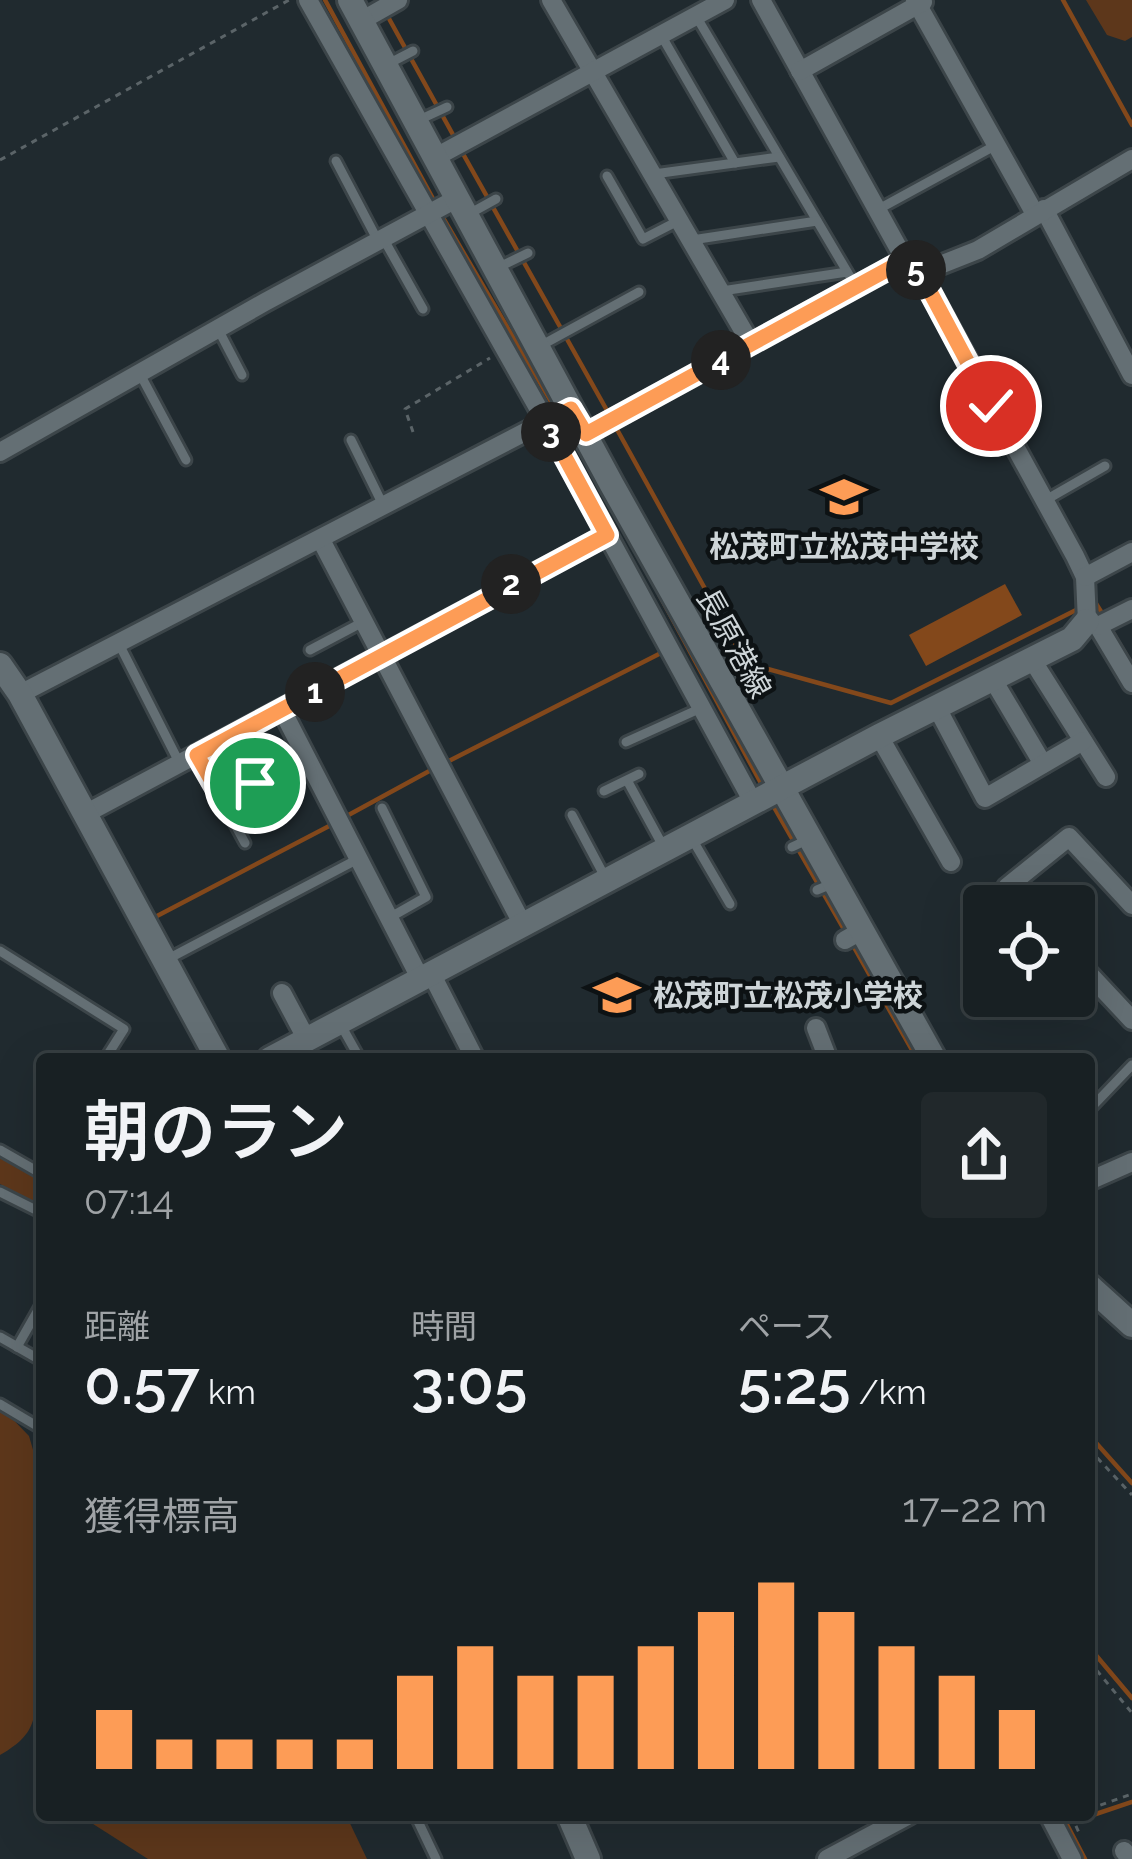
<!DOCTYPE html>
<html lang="ja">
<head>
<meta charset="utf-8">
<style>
  body { margin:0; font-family:Raleway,"Noto Sans JP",sans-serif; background:#21282b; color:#f1f3f6; height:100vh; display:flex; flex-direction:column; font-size:45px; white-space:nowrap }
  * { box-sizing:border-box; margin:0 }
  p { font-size:39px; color:#9fa3a6 }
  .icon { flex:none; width:66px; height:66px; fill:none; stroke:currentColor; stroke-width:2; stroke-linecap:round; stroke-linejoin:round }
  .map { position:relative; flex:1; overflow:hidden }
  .panel { position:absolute; left:36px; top:1053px; width:1059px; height:768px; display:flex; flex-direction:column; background:#182023; border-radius:12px; box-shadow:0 12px 48px #0002,0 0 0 3px #363e41 }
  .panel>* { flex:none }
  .tools { position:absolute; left:963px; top:885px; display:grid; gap:24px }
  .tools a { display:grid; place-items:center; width:132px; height:132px; border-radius:12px; background:#182023; box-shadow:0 12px 48px #0002,0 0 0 3px #363e41; font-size:60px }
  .pin { position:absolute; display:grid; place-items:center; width:102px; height:102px; color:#fff; margin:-51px; border:6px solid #fff; border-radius:50%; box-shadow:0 3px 12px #0007 }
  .km { position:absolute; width:60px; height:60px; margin:-30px; border-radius:50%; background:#222; color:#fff; font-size:33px; line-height:60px; text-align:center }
  .round { display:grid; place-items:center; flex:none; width:126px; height:126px; border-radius:12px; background:#21282b }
  .headline { display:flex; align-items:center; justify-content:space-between; height:204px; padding:0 48px }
  h1 { font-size:66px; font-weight:600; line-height:90px }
  .metrics { display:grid; grid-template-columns:repeat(3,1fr); gap:18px; height:204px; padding:12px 48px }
  .metrics div { display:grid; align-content:center }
  .metrics b { font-size:60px; font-weight:600 }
  .metrics small { font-size:33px; font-weight:400 }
  .metrics p { font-size:33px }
  .chart { height:336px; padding:24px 48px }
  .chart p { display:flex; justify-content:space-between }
  .chart svg { width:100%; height:216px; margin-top:12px; stroke:#fd9c56; stroke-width:6 }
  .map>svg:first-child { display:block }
</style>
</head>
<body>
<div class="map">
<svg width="1132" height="1859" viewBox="0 0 1132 1859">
  <rect width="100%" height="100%" fill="#202a2f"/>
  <g fill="#5d371b">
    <polygon points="1086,0 1132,0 1132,37 1125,41 1107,35"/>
    <polygon points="0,1155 42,1179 42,1208 0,1184"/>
    <path d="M0,1406L29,1436L42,1481V1676C30,1711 45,1730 0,1755Z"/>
    <polygon points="79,1815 346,1815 367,1859 148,1859"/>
  </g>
  <polygon fill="#83481b" points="1005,584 1022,615 926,666 909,635"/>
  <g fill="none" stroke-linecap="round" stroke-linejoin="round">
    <g stroke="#83481b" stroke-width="4.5">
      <polyline points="325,0 437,206"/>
      <polyline points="1063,0 1132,125"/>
      <polyline points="387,15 457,142"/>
      <polyline points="462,152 609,414"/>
      <polyline points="442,216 573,439"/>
      <polyline points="614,424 746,663 891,703 1082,607"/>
      <polyline points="660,596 763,787"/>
      <polyline points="1095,602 1105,618"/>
      <polyline points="1110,628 1129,660"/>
      <polyline points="443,764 659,654"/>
      <polyline points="771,802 846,933"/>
      <polyline points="343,818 433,769"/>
      <polyline points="157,916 333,824"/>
      <polyline points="851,942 917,1059"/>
      <polyline points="1089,1435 1132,1483"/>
      <polyline points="1089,1647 1132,1698"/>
      <polyline points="1062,1815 1085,1859"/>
      <polyline points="1081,1819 1132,1802"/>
    </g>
    <g stroke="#3c4549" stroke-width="15">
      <g id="lane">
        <polyline points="696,16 855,285"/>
        <polyline points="661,35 735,163"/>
        <polyline points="386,65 413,51"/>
        <polyline points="419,120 447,107"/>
        <polyline points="336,161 378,241"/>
        <polyline points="654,174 779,157"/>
        <polyline points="607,176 643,239 678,221"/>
        <polyline points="877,210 998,144"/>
        <polyline points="469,214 496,199"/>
        <polyline points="383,238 423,309"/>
        <polyline points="692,240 817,221"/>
        <polyline points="495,269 528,253"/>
        <polyline points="722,291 847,272"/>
        <polyline points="218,329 242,375"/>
        <polyline points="542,345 639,292"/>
        <polyline points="140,374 186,460"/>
        <polyline points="351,440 384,507"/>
        <polyline points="1044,501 1105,466"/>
        <polyline points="118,642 180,764"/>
        <polyline points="310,650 363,622"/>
        <polyline points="626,742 699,709"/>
        <polyline points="197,755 245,843"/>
        <polyline points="628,782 663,846"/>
        <polyline points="604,791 639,774"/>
        <polyline points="224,802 255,783"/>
        <polyline points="382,808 426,897 389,918"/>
        <polyline points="572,815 606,879"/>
        <polyline points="691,837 730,904"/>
        <polyline points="792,847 809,839"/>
        <polyline points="817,890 834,883"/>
        <polyline points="0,951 124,1029 105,1059"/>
        <polyline points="166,960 358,859"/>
        <polyline points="342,1027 360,1059"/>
        <polyline points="1089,1110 1132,1065"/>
        <polyline points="0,1150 42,1174"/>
        <polyline points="0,1192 42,1213"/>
        <polyline points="0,1337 42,1361"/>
        <polyline points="17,1347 42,1303"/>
        <polyline points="0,1404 42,1429"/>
        <polyline points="415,1815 436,1859"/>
      </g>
    </g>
    <g stroke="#3c4549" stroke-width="24">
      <g id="street">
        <polyline points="308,0 546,422 754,804"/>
        <polyline points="551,0 751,344"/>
        <polyline points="761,0 905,260 920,273 1075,556 1085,577 1087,621 1098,626 1132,683"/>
        <polyline points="915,0 1035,214"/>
        <polyline points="361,21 398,0"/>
        <polyline points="800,71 923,2"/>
        <polyline points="434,158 725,0"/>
        <polyline points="1044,209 1132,375"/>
        <polyline points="920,273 978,250 1132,159"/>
        <polyline points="586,434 905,260"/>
        <polyline points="0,452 265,302 456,199"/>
        <polyline points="321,540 524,927"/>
        <polyline points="1085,577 1132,552"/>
        <polyline points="1098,626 1132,609"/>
        <polyline points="1031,658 1106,777"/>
        <polyline points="992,678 1043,764"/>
        <polyline points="20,694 556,416"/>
        <polyline points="936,706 985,798 1083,741"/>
        <polyline points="282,710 421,980"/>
        <polyline points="879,736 951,862"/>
        <polyline points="85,814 607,535"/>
        <polyline points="1025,906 1007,887 1069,837 1132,905"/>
        <polyline points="845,940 861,931"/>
        <polyline points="1074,958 1132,1020"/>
        <polyline points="431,973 475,1059"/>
        <polyline points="282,993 307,1040"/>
        <polyline points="816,1028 828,1059"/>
        <polyline points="1089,1181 1132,1162"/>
        <polyline points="1049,1815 1072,1859"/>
        <polyline points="1124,1851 1130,1859"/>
        <polyline points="827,1859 909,1815"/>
      </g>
    </g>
    <g stroke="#3c4549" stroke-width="30">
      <g id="secondary">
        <polyline points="350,0 612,485 934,1059"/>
        <polyline points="0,665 20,694 218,1059"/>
        <polyline points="270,1059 879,736 1072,639 1087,621"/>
        <polyline points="1089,1286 1132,1325"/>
        <polyline points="569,1815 588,1859"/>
      </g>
    </g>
    <g stroke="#5b6468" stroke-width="3" stroke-dasharray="6 6" stroke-linecap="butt">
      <polyline points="0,160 289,0"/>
      <polyline points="413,432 405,409 490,358"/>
      <polyline points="1089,1449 1132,1495"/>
      <polyline points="1089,1661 1132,1713"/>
      <polyline points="1089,1809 1132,1794"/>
      <polyline points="1071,1815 1080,1835"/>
    </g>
    <use href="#lane" stroke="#646f74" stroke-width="9"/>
    <use href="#street" stroke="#646f74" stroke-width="18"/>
    <use href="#secondary" stroke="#646f74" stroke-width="24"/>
  </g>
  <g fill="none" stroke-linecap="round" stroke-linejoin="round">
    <g stroke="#fff" stroke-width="24">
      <polyline id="route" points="255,783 224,802 197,755 607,535 546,422 571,409 586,434 905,260 920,273 991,406"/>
    </g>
    <use href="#route" stroke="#fd9c56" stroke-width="15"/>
  </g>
  <defs>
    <g id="school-bare" transform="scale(3.6)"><path d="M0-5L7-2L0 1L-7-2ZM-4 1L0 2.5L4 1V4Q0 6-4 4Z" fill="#fd9c56" stroke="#0d1214" stroke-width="2.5" paint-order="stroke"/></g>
  </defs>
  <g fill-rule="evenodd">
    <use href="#school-bare" x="844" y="497"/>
    <use href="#school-bare" x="617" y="995"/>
  </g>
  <g text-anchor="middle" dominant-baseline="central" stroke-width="9" stroke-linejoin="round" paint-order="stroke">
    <g font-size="30" font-weight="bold" fill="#ced5d8" stroke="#0d1214">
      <text x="844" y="546">松茂町立松茂中学校</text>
      <text x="653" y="995" text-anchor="start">松茂町立松茂小学校</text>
    </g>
    <g font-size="30" fill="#ced5d8" stroke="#0d1214">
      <text transform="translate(734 643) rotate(61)">長原港線</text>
    </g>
  </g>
</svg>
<div class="tools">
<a><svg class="icon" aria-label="locate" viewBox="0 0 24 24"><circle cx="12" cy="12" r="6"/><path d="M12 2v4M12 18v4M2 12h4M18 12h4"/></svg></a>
</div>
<div class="pin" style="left:255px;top:783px;background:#1e9e55"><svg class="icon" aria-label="arrive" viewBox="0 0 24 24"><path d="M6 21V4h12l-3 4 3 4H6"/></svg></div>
<div class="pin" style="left:991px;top:406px;background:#d93025"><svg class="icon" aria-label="check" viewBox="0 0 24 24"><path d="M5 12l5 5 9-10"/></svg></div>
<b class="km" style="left:315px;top:692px">1</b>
<b class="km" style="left:511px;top:584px">2</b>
<b class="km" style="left:551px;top:432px">3</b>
<b class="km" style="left:721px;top:360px">4</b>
<b class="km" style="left:916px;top:270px">5</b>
<section class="panel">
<div class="headline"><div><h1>朝のラン</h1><p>07:14</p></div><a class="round"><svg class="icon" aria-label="share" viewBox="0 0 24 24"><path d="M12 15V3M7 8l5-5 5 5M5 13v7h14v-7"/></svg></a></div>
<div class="metrics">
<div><p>距離</p><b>0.57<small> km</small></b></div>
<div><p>時間</p><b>3:05</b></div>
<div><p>ペース</p><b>5:25<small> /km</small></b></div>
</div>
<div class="chart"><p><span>獲得標高</span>17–22 m</p>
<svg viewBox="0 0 160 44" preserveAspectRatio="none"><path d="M5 44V32M15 44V38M25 44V38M35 44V38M45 44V38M55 44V25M65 44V19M75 44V25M85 44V25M95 44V19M105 44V12M115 44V6M125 44V12M135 44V19M145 44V25M155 44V32"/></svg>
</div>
</section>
</div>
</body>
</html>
